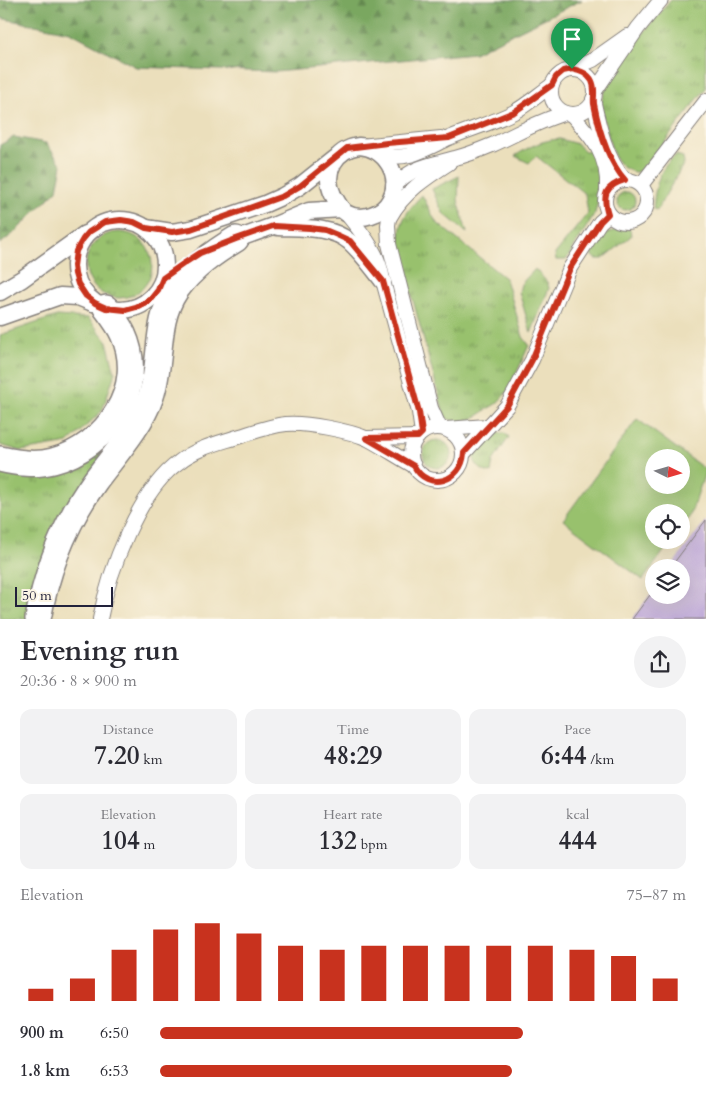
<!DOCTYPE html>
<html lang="en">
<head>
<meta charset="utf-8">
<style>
  body { margin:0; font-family:Cardo,serif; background:#f2f2f3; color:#2b2b33; height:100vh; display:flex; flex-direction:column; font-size:19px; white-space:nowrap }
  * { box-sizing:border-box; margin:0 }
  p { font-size:16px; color:#7c7c81 }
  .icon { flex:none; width:28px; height:28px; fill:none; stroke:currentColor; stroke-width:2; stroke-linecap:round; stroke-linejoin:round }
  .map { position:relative; height:619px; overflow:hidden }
  .panel { display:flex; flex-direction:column; background:#fff; flex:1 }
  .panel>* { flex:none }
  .needle { width:32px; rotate:95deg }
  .tools { position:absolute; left:645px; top:449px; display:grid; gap:10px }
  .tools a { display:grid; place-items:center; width:45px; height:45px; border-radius:50%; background:#fff; box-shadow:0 5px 20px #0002; font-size:25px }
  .scale { position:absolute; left:15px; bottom:12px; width:98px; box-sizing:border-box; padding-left:5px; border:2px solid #22223b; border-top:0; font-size:14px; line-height:18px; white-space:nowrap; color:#22223b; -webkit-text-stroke:4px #fcf5e5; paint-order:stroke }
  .pin { position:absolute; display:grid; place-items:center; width:42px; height:42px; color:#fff; margin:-51px -21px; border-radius:50% 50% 50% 0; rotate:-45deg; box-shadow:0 0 5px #0007 }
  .pin .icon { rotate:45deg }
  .round { display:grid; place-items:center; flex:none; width:52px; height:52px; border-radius:26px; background:#f2f2f3 }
  .headline { display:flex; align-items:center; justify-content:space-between; height:85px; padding:0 20px }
  h1 { font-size:28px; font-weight:700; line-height:38px }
  .figures { display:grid; grid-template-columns:repeat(3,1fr); gap:8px; height:85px; padding:5px 20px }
  .figures div { display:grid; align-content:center; border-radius:12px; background:#f2f2f3; text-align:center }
  .figures b { font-size:25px; font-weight:700 }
  .figures small { font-size:14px; font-weight:400 }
  .figures p { font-size:14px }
  .chart { height:140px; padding:10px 20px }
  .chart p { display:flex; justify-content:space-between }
  .chart svg { width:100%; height:90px; margin-top:5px; stroke:#c8321e; stroke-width:6 }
  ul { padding:0 20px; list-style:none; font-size:16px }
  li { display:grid; grid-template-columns:80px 60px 1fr; align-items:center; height:38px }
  li i { height:12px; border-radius:6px; background:#c8321e }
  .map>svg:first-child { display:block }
</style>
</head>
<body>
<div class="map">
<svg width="706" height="619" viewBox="0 0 706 619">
  <defs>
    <pattern id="grass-tufts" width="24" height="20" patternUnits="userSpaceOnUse" patternTransform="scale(1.25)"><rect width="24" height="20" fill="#98c16d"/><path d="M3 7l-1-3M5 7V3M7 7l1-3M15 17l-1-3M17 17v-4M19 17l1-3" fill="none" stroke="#7c9c5b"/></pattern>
    <pattern id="forest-firs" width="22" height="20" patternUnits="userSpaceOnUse" patternTransform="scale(1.25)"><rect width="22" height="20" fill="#7aa760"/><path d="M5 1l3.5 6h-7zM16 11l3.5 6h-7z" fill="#648850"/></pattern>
  </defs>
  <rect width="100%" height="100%" fill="#fcf5e5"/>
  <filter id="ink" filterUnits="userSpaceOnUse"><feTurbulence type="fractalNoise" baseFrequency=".02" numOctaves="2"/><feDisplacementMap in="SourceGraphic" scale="10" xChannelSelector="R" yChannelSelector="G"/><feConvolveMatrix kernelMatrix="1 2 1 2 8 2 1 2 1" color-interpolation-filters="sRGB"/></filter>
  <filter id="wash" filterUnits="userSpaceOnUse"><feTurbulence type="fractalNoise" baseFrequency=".0096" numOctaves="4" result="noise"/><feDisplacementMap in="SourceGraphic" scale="20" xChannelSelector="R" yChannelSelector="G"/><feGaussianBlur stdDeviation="1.12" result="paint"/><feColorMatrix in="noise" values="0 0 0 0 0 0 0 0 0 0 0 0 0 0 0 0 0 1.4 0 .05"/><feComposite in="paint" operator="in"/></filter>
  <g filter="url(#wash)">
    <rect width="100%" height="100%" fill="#ebdfbc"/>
    <g fill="url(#grass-tufts)" stroke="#5d7254">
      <path d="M671,0H706V88L647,165C642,170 638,174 631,171C614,165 612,150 608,135C605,124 600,113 602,101C609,69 650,26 671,0Z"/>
      <path d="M560,139L577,144L585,151H588L591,149L598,159L601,188L595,213L566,260H556L555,254L588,213L585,194L536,156L529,163L515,156C530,146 542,140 560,139Z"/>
      <path d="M676,155L683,157L684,163L657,210L653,209C655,188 658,169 676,155Z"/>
      <polygon points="459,176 458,200 467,233 443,213 432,189"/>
      <circle cx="626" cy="201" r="9"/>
      <path d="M422,195L436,222L506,279L523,337L529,345L509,390L497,403L471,420L457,422L445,418L400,252C398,225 403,215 422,195Z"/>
      <path d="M623,229H630L631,236L603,259H595L592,256L591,250C596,236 609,231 623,229Z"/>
      <circle cx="119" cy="265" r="33"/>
      <polygon points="535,269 547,282 549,288 531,333 519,292 521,284"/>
      <polygon points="57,316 88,318 107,341 115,373 102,411 68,443 21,451 0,445 0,335"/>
      <polygon points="138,356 142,356 142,376 30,619 0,619 0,471 23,476 51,475 85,459"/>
      <path d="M498,433H504L509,437L493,461L491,473C485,472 481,470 477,465C466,452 487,438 498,433Z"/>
      <circle cx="437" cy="454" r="14"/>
    </g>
    <g fill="url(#forest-firs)" stroke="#4e644e">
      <polygon points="0,0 582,0 474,53 276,72 136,67 70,32 0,18"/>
      <polygon points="14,137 46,143 62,165 57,190 14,233 0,244 0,145"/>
    </g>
    <path fill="#98c16d" stroke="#5d7254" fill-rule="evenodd" d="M637,419L706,470L690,516L681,528V512H654V540H672L643,580L563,520ZM654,458H681V485H654Z"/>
    <g id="blocks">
      <polygon fill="#b7a0d7" points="706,520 706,619 632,619 650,595 681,595 681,568 670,568"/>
    </g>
  </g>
  <g filter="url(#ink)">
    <use href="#blocks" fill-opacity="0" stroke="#86807c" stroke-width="1"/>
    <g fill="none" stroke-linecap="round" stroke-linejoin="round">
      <g stroke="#86807c" stroke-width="16">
        <g id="minor">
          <polyline points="572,69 593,60 627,36"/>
          <circle cx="573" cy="92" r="22"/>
          <polyline points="595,91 638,28 661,0"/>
          <path d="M593,99C599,127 606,159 625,180"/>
          <path d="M571,114C593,138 609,156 607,190"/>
          <polyline points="360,146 441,138"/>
          <path d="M383,156C411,160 425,149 449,138C470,129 493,123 514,112C527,105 539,94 552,85"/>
          <circle cx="626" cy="201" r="21"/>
          <polyline points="641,185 706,101"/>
          <path d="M393,186C416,165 427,166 455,158C468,155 480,150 492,145C517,134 540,120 566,113"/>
          <polyline points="392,197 388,225 389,244 431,408 440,428"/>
          <path d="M346,213C363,234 380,254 383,281L419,412L422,433"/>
          <path d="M390,217C403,193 427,177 449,163"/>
          <circle cx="437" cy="454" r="26"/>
          <polyline points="446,429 487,426"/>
          <polyline points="367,438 418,437"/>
          <polyline points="464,453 507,406 532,360 570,268 600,222 609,214"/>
          <path d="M100,619C109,572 138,491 179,462C195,449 215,444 234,438C251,433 268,426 286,424C304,422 351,431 368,439C383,447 398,457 414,466"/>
        </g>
      </g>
      <g stroke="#86807c" stroke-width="19">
        <g id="tertiary">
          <path d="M359,146C385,148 403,175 390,200C383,214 361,222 346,213C341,210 336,200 333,195C322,172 336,149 359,146Z"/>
          <circle cx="120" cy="265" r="45"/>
          <path d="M278,227C301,228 331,226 350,242C362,253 373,268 383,281"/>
          <polyline points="146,228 172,232 191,229 265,204 283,196 300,186 335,158"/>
          <polyline points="226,243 273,226 309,211 342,209"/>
          <polyline points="0,292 22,279 85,234"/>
          <polyline points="0,317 60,296 78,297 93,303"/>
        </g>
      </g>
      <g stroke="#86807c" stroke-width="28">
        <g id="motorway">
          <path d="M0,459C17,463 35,466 53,461C106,447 148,388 123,334C119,325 112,316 106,308"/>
          <path d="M38,619C47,568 65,523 95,481C114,455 141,426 151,396C163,361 154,322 176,290C192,268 213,253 236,239"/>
        </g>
      </g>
      <use href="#minor" stroke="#fff" stroke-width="14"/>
      <use href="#tertiary" stroke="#fff" stroke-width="16"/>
      <use href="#motorway" stroke="#fff" stroke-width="25"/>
    </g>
  </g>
  <g fill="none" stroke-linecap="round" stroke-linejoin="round" filter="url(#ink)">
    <g stroke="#fff" stroke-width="10">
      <path id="route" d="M572,69C580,71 588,73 592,81C596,89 593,96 594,104C599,130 607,160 625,180C605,186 602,195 608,214L600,222L570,268L532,360L507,406L464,453C462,482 428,492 414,466L366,438L418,437L422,433L419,412L383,281L350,241L337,235L325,230L310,228L273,226L236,239L200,253L183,264L163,278L158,290L150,300L136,307L125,310L106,308L95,303L86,296L78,284L75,274L74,266L76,251L83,239L89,232L105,222L121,220L134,222L146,228L172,232L191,229L283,196L300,186L347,148L387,143L449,138L514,112L552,85L556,77L563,71Z"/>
    </g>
    <use href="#route" stroke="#c8321e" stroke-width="6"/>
  </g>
</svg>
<div class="tools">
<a><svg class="needle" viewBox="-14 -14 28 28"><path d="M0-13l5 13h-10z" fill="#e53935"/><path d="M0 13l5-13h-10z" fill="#7c7c81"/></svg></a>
<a><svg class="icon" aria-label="locate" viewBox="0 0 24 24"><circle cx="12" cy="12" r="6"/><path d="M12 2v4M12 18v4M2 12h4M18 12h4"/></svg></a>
<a><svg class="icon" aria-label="layers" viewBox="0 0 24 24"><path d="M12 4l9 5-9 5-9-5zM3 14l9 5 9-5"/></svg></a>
</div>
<div class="scale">50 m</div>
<div class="pin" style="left:572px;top:69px;background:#1e9e55"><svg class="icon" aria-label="arrive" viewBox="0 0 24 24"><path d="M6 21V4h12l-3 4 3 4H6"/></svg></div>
</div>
<section class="panel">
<div class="headline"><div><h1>Evening run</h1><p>20:36 · 8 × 900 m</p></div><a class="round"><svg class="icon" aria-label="share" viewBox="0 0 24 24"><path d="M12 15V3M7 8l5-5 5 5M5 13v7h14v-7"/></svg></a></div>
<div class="figures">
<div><p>Distance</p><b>7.20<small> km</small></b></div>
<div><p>Time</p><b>48:29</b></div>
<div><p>Pace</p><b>6:44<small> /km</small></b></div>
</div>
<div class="figures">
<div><p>Elevation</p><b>104<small> m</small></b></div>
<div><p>Heart rate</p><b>132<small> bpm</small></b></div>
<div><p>kcal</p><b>444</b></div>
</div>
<div class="chart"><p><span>Elevation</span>75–87 m</p>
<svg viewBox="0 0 160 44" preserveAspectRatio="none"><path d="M5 44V38M15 44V33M25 44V19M35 44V9M45 44V6M55 44V11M65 44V17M75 44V19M85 44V17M95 44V17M105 44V17M115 44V17M125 44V17M135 44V19M145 44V22M155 44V33"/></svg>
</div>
<ul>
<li><b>900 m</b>6:50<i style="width:69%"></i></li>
<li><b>1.8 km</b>6:53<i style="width:67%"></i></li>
</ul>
</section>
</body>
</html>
